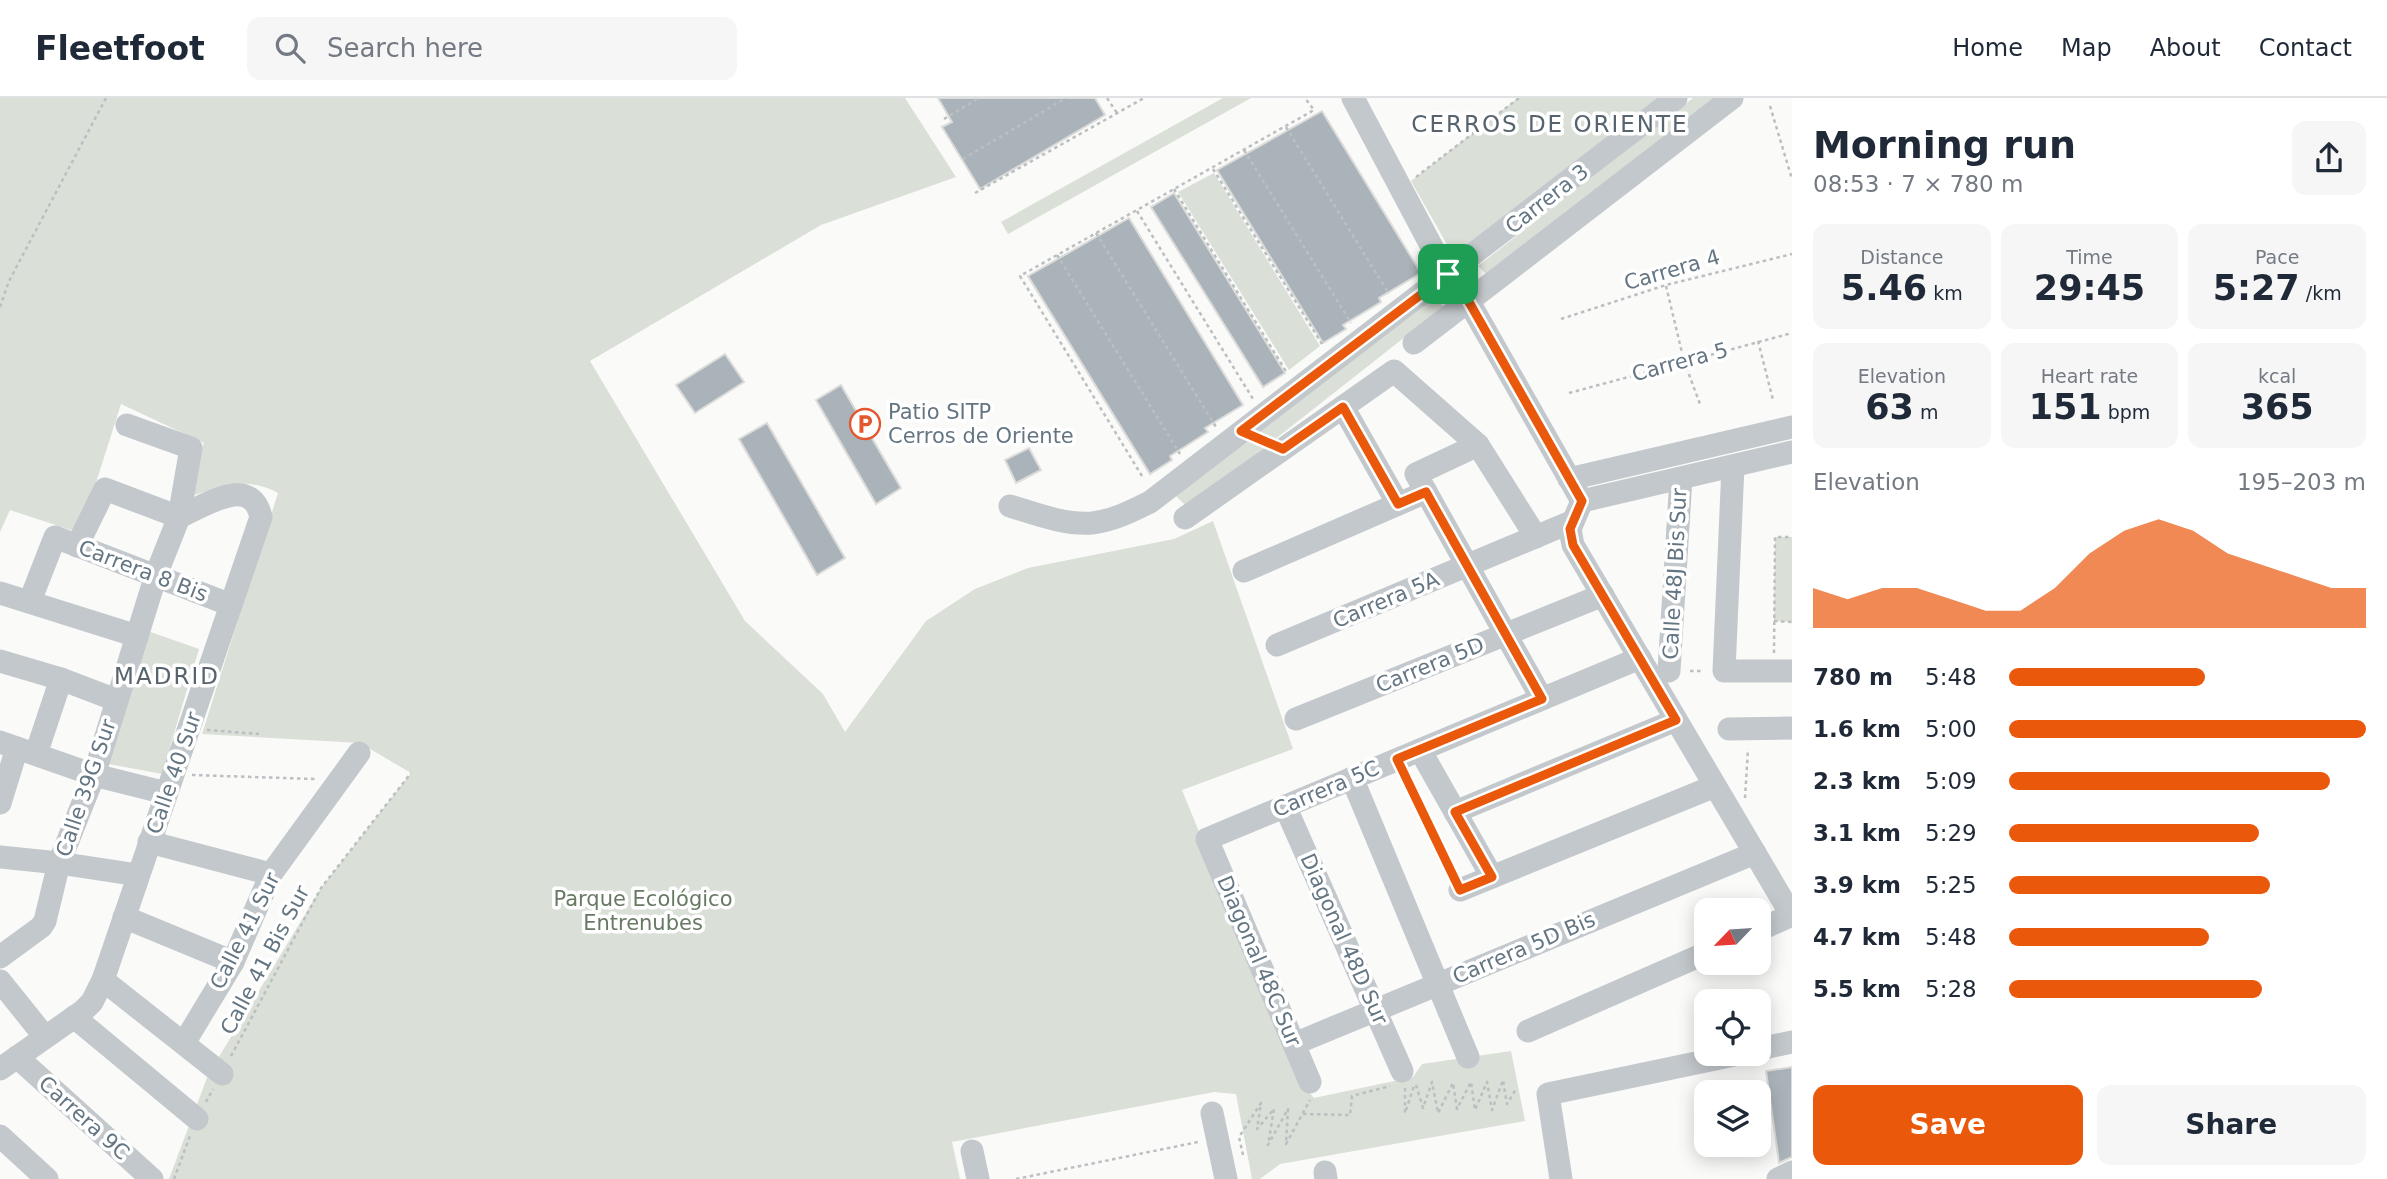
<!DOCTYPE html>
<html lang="en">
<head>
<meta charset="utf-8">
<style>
  body { margin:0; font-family:"DejaVu Sans",sans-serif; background:#f6f6f7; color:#1f2937; height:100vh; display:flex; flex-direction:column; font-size:26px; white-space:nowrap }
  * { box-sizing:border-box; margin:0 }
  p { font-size:23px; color:#747a83 }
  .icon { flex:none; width:38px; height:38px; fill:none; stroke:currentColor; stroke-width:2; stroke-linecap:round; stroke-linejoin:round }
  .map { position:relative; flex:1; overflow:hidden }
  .drawer { display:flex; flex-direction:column; background:#fff; width:595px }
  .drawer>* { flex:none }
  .needle { width:46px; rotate:245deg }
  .buttons { position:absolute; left:1694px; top:800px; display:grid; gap:14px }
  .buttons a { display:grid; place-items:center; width:77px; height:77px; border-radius:14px; background:#fff; box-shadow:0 4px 18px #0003; font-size:35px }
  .pin { position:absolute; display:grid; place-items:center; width:60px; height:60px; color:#fff; margin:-30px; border-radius:14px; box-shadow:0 4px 10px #0006 }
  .round { display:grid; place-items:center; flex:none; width:74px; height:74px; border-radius:14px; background:#f6f6f7 }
  .head { display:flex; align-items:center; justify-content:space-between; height:119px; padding:0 21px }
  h1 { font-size:38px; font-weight:600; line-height:52px }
  .figures { display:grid; grid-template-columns:repeat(3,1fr); gap:10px; height:119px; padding:7px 21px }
  .figures div { display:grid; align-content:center; border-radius:14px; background:#f6f6f7; text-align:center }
  .figures b { font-size:35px; font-weight:600 }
  .figures small { font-size:19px; font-weight:400 }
  .figures p { font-size:19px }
  .chart { height:196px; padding:14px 21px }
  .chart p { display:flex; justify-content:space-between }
  .chart svg { width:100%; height:126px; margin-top:7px; fill:#ea580c; opacity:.7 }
  .action { display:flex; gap:14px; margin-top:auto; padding:14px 21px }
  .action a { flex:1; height:80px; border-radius:14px; background:#ea580c; color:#fff; font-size:28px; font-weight:600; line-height:80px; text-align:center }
  .action a+a { background:#f6f6f7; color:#1f2937 }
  ul { padding:0 21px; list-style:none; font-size:23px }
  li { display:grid; grid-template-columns:112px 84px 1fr; align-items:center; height:52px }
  li i { height:18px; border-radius:9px; background:#ea580c }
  header { display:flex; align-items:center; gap:42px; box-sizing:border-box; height:98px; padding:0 35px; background:#fff; border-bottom:2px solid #e0e1e3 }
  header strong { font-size:33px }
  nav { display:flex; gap:38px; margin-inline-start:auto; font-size:24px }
  .search { width:490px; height:63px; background:#f6f6f7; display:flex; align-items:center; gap:18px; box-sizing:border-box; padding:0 24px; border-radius:14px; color:#747a83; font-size:26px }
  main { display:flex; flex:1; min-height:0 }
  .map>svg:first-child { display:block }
</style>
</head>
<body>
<header>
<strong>Fleetfoot</strong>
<div class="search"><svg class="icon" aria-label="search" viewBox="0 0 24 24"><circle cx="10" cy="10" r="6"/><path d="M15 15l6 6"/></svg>Search here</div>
<nav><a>Home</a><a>Map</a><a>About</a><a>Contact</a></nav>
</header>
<main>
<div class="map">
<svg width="1792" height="1081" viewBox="0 0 1792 1081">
  <rect width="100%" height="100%" fill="#fafaf8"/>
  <g fill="#dadfd7">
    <path d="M0,0H905L956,79L821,127L590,263L745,523L823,596L845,634L926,523L975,491L1028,470L1174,441L1213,423L1293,651L1182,692L1302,986L1314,1000L1413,979L1422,966L1511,953L1525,1023L1280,1066L1260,1081H1252L1236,996L1214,994L952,1044L960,1081H169L208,977L321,790L411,675L360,645L202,636L278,395C244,376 216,391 182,401L204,345L121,306L80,435L10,412L0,434Z"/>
    <polygon points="1223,0 1251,0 1008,136 1001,124"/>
    <polygon points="1518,0 1658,0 1453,157 1411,83"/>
    <polygon points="1693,0 1719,0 1488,178 1478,168"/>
    <polygon points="1214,75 1320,248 1289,272 1178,94"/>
    <polygon points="1435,198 1443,209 1188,410 1175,397"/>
    <polygon points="1775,439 1792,439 1792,524 1774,523"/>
    <polygon points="142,531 199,551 162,676 98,664"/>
  </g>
  <g fill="#aab3b9" stroke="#dcdcda" stroke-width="2">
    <polygon points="938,0 1095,0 1105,17 980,91 942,29 952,24"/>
    <polygon points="1322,13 1421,175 1379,200 1381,204 1343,227 1346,231 1323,245 1217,72"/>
    <polygon points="1174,95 1285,275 1263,289 1151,109"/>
    <polygon points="1129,120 1243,307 1205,330 1208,334 1170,358 1172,362 1150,376 1028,178"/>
    <polygon points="725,256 744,284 695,315 676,287"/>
    <polygon points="841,287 901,390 876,406 816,302"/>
    <polygon points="767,325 845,460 817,477 739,341"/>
    <polygon points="1029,350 1041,372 1016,385 1005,362"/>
    <polygon points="1792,969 1792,1059 1779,1065 1766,973"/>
  </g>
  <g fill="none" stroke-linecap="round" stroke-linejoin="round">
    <g stroke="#bbbfc2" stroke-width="2.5" stroke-dasharray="3.5 3.5" stroke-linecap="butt">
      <polyline points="1107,0 1117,15"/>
      <polyline points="1770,8 1792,81"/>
      <polyline points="944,21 979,0"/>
      <polyline points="1286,29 1389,196"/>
      <polyline points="1244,52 1351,225"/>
      <polyline points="963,61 1066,0"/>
      <polyline points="1213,71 1322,246"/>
      <polyline points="1416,79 1519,0"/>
      <polyline points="1174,91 1287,275"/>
      <polyline points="975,95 1144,0"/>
      <polyline points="1137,113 1253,301"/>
      <polyline points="1096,135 1216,329"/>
      <polyline points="1057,157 1180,356"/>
      <polyline points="1666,188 1684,263 1700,306"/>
      <polyline points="0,209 9,183 106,0"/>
      <polyline points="1561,221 1666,187 1792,156"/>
      <polyline points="1758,243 1773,302"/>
      <polyline points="1569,295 1792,235"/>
      <polyline points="1142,378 1020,178 1314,12 1305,0"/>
      <polyline points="1774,523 1792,524"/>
      <polyline points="1774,555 1775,439 1792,439"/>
      <polyline points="1690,573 1704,573"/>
      <polyline points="207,632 259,636"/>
      <polyline points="192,677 315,681"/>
      <polyline points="1405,678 1452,776"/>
      <polyline points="1745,700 1748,651"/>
      <polyline points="231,958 321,790 411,675"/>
      <polyline points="1416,987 1423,1010 1432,984 1438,1015 1453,985 1457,1011 1471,984 1475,1012 1487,984 1492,1012 1503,982 1507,1006 1516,991"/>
      <polyline points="1405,990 1405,1015 1414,988"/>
      <polyline points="206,1004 213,991"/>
      <polyline points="1303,1016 1350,1017 1352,998 1390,988"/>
      <polyline points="1243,1057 1239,1039 1261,1005 1257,1031 1274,1011 1268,1047 1288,1011 1286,1046 1310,1002"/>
      <polyline points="174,1081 190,1038"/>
      <polyline points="1016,1081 1198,1044"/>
    </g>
    <g stroke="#c3c8cc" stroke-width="23">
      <polyline points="1353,0 1434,153 1448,176 1469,204 1582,403"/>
      <polyline points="1414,245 1732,0"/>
      <polyline points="1343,309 1398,406"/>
      <polyline points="1478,347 1416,376 1542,601"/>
      <polyline points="1733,368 1724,573 1792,573"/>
      <polyline points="1569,381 1792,329"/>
      <polyline points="1582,403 1570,431 1573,447 1792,818"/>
      <polyline points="1582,403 1792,354"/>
      <path d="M1010,408C1036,416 1065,427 1092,425C1112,423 1132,413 1150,404L1676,0"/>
      <polyline points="1185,420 1394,273 1478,347 1536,439"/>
      <polyline points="1244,473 1426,394"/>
      <polyline points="0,495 137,538"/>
      <polyline points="30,503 55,439 231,507"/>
      <polyline points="1277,547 1571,424"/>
      <polyline points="0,563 61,581 116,602"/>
      <polyline points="1669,573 1681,380"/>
      <polyline points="1296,621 1603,497"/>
      <polyline points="1729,631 1792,630"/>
      <polyline points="0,644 94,677 166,695"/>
      <polyline points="1420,652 1492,779"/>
      <polyline points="36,656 61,581"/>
      <polyline points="1352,680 1468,959"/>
      <polyline points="0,705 17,650"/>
      <polyline points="1285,708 1402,973"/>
      <polyline points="1455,714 1676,622"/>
      <polyline points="149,744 271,776"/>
      <polyline points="0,759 59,765 138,777"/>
      <polyline points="1460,792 1715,688"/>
      <polyline points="124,819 233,864"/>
      <polyline points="1759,832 1792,817"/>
      <polyline points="0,859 41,829 45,823 59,765 94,677 156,477 179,419 191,350 127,327"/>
      <polyline points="103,882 222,976"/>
      <polyline points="0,883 45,939"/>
      <polyline points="74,919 197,1021"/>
      <polyline points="1528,933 1706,855"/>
      <polyline points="184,945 233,864 271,776 359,655"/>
      <polyline points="1294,946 1755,755"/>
      <polyline points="1759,951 1792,944"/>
      <polyline points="17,959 152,1081"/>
      <path d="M0,971L83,913L92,904L103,882L261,419C251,375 205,408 179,419L105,391L77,448"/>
      <polyline points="1310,984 1207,741 1640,560"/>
      <polyline points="1212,1015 1226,1081"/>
      <polyline points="0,1038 47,1081"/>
      <polyline points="972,1053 978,1081"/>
      <polyline points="1325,1074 1326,1081"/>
      <polyline points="1561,1081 1548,996 1739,956"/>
      <polyline points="1778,1081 1792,1074"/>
    </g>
  </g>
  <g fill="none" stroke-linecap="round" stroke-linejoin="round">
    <g stroke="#fff" stroke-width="14">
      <polygon id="route" points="1448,176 1469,204 1582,403 1570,431 1573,447 1676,622 1455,714 1492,779 1460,792 1397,661 1542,601 1426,394 1398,406 1343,309 1283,351 1241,333"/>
    </g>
    <use href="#route" stroke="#ea580c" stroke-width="9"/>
  </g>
  <defs>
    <g id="parking-ring" transform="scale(1.575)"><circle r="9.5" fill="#fff" stroke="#e4572e" stroke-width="1.5"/><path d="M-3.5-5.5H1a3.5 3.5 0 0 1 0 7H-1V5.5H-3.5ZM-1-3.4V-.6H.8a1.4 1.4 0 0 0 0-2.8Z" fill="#e4572e"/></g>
  </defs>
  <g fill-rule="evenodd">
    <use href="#parking-ring" x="865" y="326"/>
  </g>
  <g text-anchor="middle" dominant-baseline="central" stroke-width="7" stroke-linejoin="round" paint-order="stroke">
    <g font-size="21" fill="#657683" stroke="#fff">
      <text transform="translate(1547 101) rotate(-38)">Carrera 3</text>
      <text transform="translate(1672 172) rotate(-16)">Carrera 4</text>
      <text transform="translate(1680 264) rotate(-15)">Carrera 5</text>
      <text transform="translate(143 473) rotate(21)">Carrera 8 Bis</text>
      <text transform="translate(1675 476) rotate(-87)">Calle 48J Bis Sur</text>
      <text transform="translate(1386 502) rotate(-23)">Carrera 5A</text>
      <text transform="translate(1430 567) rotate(-22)">Carrera 5D</text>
      <text transform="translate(174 675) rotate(-71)">Calle 40 Sur</text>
      <text transform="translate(86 690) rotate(-71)">Calle 39G Sur</text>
      <text transform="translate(1326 691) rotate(-23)">Carrera 5C</text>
      <text transform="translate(245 833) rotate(-63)">Calle 41 Sur</text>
      <text transform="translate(1344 841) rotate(66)">Diagonal 48D Sur</text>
      <text transform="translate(1524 850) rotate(-23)">Carrera 5D Bis</text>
      <text transform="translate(265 862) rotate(-62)">Calle 41 Bis Sur</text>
      <text transform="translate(1259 863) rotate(67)">Diagonal 48C Sur</text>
      <text transform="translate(84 1020) rotate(42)">Carrera 9C</text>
    </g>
    <g font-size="21" fill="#657683" stroke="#fff" text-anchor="start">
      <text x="888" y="314">Patio SITP<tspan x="888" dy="24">Cerros de Oriente</tspan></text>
    </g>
    <g font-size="21" fill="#687a64" stroke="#fff">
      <text x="643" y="801">Parque Ecológico<tspan x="643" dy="24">Entrenubes</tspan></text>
    </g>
    <g font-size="23" letter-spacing="2" fill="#57646e" stroke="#fff">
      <text x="1550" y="26">CERROS DE ORIENTE</text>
      <text x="167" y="578">MADRID</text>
    </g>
  </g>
</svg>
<div class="buttons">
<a><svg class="needle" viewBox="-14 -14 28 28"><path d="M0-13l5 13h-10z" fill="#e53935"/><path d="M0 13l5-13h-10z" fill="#747a83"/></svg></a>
<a><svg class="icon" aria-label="locate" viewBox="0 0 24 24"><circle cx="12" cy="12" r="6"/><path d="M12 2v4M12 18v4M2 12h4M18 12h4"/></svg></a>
<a><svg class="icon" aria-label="layers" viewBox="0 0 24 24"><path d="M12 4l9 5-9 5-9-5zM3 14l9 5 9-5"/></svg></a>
</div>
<div class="pin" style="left:1448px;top:176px;background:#1e9e55"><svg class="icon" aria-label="arrive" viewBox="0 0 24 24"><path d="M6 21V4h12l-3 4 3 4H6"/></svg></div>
</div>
<section class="drawer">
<div class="head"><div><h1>Morning run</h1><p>08:53 · 7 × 780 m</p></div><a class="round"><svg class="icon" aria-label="share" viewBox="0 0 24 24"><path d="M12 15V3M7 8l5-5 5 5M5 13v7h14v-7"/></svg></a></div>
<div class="figures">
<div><p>Distance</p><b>5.46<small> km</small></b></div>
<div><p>Time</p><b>29:45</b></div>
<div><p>Pace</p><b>5:27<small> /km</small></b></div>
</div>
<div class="figures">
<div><p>Elevation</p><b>63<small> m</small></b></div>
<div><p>Heart rate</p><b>151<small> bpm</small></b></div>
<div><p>kcal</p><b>365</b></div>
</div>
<div class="chart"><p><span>Elevation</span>195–203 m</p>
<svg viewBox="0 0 160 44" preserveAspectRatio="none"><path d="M0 44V30L10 34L20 30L30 30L40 34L50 38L60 38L70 30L80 18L90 10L100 6L110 10L120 18L130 22L140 26L150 30L160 30V44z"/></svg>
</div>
<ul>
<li><b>780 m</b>5:48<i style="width:55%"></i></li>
<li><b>1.6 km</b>5:00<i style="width:100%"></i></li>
<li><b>2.3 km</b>5:09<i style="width:90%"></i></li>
<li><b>3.1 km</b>5:29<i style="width:70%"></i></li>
<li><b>3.9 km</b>5:25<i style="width:73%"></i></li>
<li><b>4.7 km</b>5:48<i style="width:56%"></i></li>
<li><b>5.5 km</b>5:28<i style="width:71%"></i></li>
</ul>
<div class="action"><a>Save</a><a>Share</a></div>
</section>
</main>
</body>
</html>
